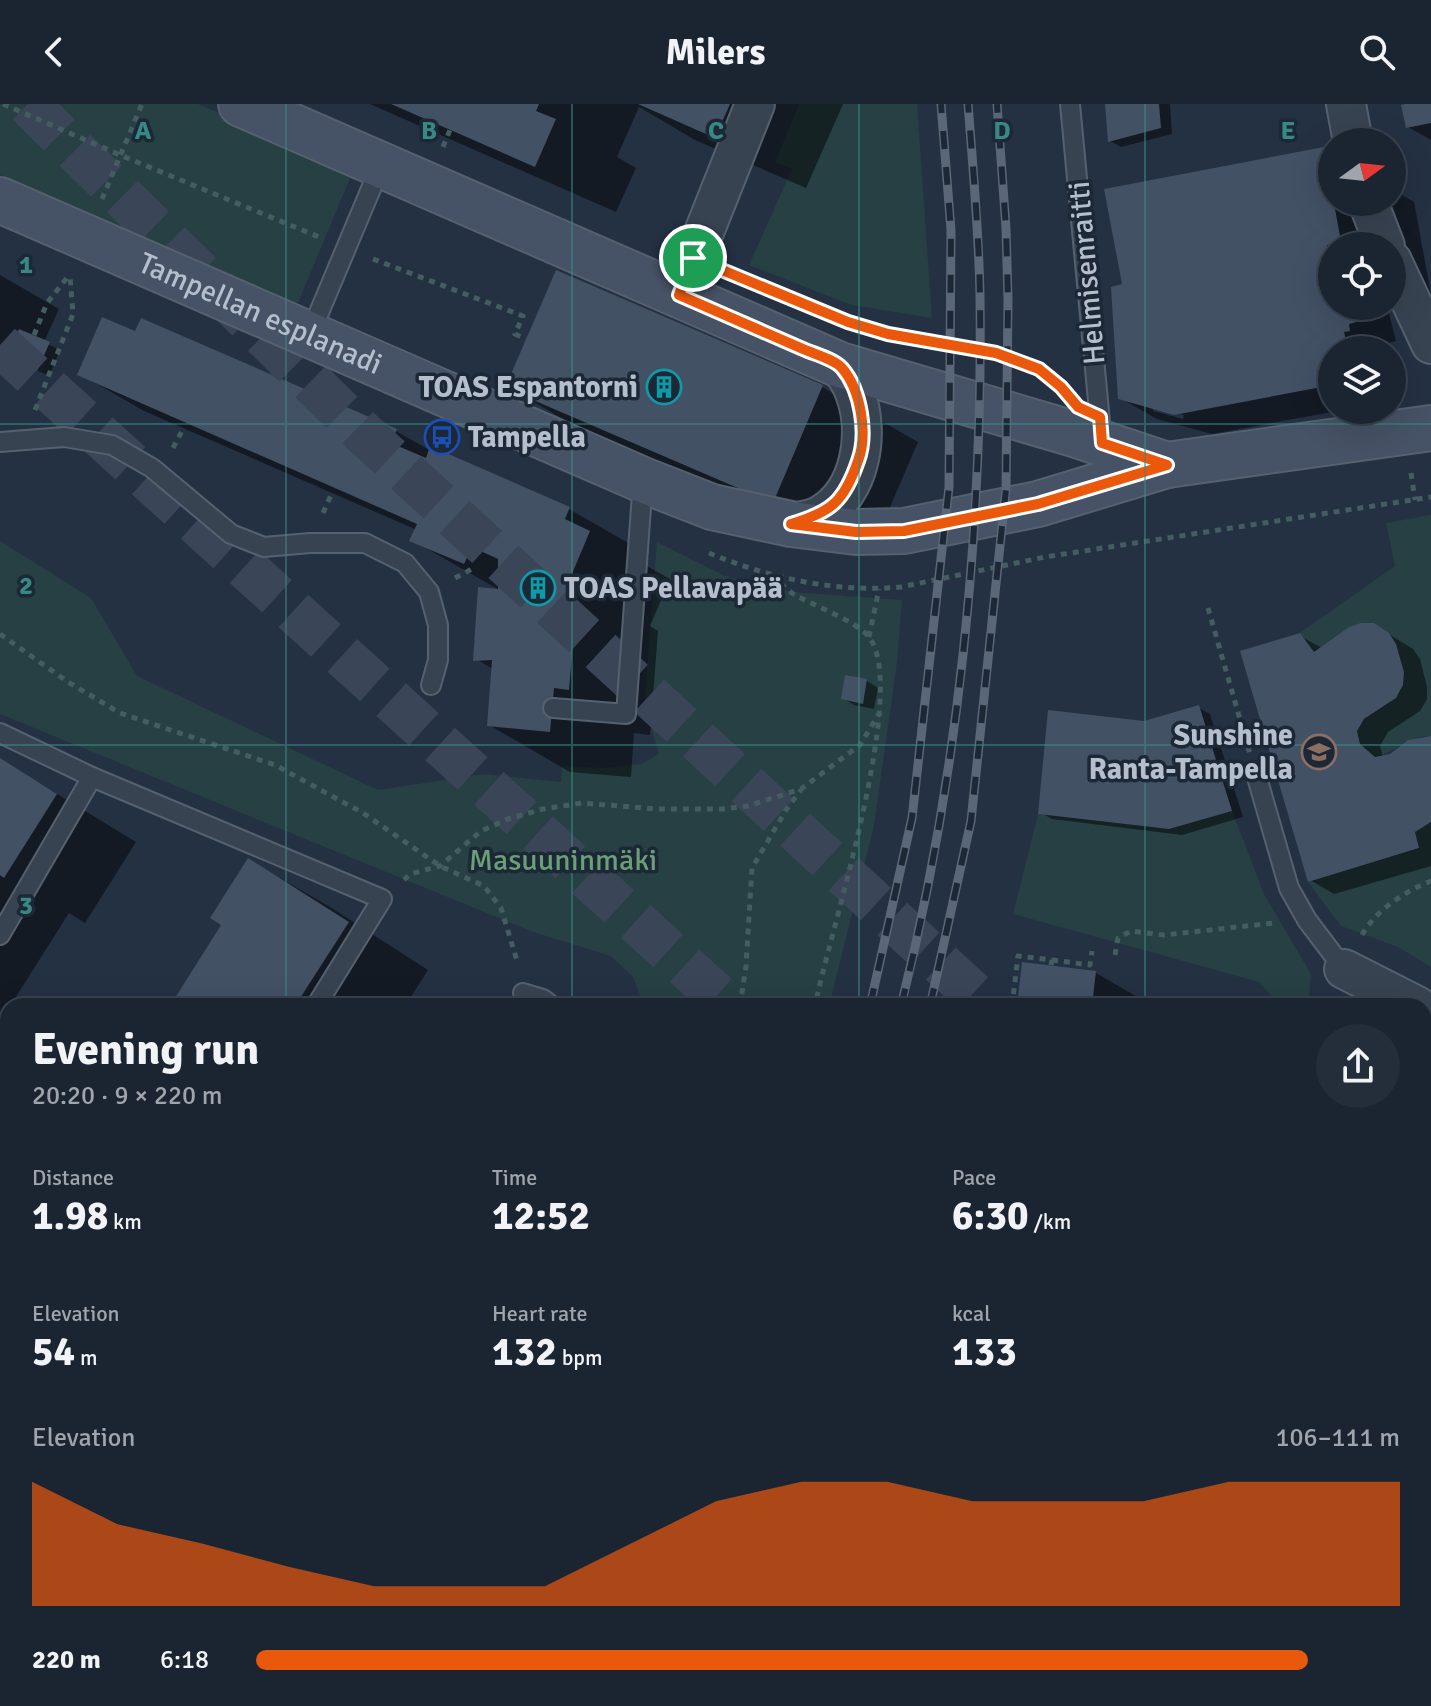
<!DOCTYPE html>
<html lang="en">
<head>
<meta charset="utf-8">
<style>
  body { margin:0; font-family:Signika,sans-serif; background:#242d3a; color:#f1f3f6; height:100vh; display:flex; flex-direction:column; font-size:30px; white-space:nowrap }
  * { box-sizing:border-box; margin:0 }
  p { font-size:26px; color:#a0a5ac }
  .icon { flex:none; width:44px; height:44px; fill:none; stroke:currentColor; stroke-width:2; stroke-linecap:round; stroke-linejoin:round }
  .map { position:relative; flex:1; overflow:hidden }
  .drawer { position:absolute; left:0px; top:894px; width:1432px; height:708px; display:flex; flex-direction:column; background:#1b2532; border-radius:24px 24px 0 0; box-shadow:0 8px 32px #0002,0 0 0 2px #39424d }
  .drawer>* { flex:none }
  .needle { width:52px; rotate:75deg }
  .tools { position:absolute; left:1318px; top:24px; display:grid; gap:16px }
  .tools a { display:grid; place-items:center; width:88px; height:88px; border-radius:50%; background:#1b2532; box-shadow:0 8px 32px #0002,0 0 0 2px #39424d; font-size:40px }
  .pin { position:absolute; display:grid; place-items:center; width:68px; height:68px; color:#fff; margin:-34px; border:4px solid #fff; border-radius:50%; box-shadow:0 2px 8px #0007 }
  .round { display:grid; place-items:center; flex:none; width:84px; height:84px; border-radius:42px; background:#242d3a }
  .summary { display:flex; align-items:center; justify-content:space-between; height:136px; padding:0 32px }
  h1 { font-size:44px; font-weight:700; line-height:60px }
  .stats { display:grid; grid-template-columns:repeat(3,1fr); gap:12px; height:136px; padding:8px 32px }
  .stats div { display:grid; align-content:center }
  .stats b { font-size:40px; font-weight:700 }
  .stats small { font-size:22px; font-weight:400 }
  .stats p { font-size:22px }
  .chart { height:224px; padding:16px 32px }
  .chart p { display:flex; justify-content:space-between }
  .chart svg { width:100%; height:144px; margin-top:8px; fill:#ea580c; opacity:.7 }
  ul { padding:0 32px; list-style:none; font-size:26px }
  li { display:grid; grid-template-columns:128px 96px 1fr; align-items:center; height:60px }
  li i { height:20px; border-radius:10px; background:#ea580c }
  header { display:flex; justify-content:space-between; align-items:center; height:104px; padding:0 32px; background:#1b2532; font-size:36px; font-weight:700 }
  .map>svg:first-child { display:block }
</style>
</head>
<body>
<header><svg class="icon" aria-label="back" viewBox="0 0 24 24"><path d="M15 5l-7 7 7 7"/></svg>Milers<svg class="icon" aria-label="search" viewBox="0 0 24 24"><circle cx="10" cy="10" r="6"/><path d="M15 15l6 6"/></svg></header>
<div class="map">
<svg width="1431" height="1602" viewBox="0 0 1431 1602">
  <rect width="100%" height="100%" fill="#243143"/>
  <g fill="#264043">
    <polygon points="0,0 198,0 353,67 297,201 0,71"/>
    <polygon points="799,0 917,0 932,214 851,201 749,161 792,65 775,58"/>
    <path d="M1431,411V632C1409,631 1396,648 1375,653L1360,640L1357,627C1366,610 1382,607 1395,594C1412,577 1400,546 1389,529L1349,523L1314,548L1300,529L1395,462L1386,419Z"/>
    <polygon points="0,437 91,494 137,572 378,686 484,670 561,678 562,662 604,664 641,660 659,650 648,614 643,616 657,438 725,472 793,488 902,496 897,558 874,722 829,902 644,902 633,873 611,852 533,828 0,610"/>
    <polygon points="1232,707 1264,790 1311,870 1308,902 1280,902 1259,878 1013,810 1038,710 1169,725"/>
    <polygon points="1431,718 1431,863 1398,843 1341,822 1308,778 1419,745 1415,728"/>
  </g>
  <g fill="#0007" fill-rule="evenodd">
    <polygon points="370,0 843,0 806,84 695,36 639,3 617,53 636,64 616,108"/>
    <polygon points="1107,0 1170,0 1172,30 1121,43 1110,37"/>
    <polygon points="1415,0 1431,0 1431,36 1408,23"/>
    <path d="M1323,45L1332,50V98H1392V85L1414,98L1431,190L1392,197V142H1332V202H1387L1396,237L1384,240L1386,246H1332V306H1343L1212,330L1157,315L1120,294L1129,182ZM1153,303L1184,311L1183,315L1153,307Z"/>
    <polygon points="557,169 822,283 918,338 869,452 603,338 508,283"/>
    <polygon points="0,171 59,205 44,238 60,246 49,272 0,250"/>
    <polygon points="80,270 396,327 431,347 569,405 649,451 645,461 670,475 650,522 658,527 650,631 634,629 631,673 570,668 489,621 493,565 476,555 501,487 412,436 417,426 144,307"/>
    <polygon points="1374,521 1413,545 1420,555 1427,583 1427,595 1420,607 1388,628 1380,642 1383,653 1431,634 1431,762 1334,790 1310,776 1300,532 1322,544"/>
    <polygon points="867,577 878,584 874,605 854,601 843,594"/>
    <polygon points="1199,604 1210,610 1243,713 1182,731 1052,715 1040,708 1144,619"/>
    <polygon points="0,655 136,738 85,819 69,809 0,918"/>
    <polygon points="249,756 330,803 428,866 405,902 172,902 224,821"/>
    <polygon points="1096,869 1153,902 1019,902"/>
    <polygon points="1424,986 1431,988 1431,1087 1424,1085"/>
    <polygon points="1424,1152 1431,1156 1431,1399 1424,1395"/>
    <polygon points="0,1275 8,1280 8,1400 0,1395"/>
    <polygon points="770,1594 796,1594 790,1602 782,1602"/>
    <polygon points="829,1594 970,1594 971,1602 829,1602"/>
    <polygon points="980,1594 1103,1594 1104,1602 980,1602"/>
    <polygon points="1201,1594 1288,1594 1288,1602 1215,1602"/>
  </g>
  <g fill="#435165">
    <polygon points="391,0 539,0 536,7 556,15 535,63"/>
    <polygon points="638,0 730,0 715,34"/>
    <polygon points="1105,0 1159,0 1161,24 1108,38"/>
    <polygon points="1405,0 1431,0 1431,19 1406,24 1401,1"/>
    <polygon points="1324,43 1341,138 1327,141 1332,165 1332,202 1357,202 1360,217 1349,220 1350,227 1344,228 1348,246 1332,246 1332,281 1174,311 1118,295 1111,183 1122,180 1104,85"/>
    <polygon points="556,166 823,281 773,399 505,284"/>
    <polygon points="102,213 135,227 141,214 397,325 391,339 426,354 430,342 570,403 565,415 590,427 569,477 578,478 569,586 554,584 550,628 487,622 492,556 473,557 478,483 498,485 498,455 472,443 464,460 409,437 417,420 77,271"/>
    <polygon points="19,225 50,238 37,267 6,254"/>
    <polygon points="1361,519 1374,519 1389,529 1396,540 1404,568 1403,581 1396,594 1364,615 1357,627 1360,640 1375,653 1390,650 1408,636 1431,632 1431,718 1415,728 1419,744 1308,778 1240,547 1300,529 1314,548 1349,523"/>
    <polygon points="845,571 867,575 863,600 841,595"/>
    <polygon points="1199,601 1232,707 1169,725 1038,710 1048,606 1144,617"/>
    <polygon points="0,654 57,690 4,774 0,771"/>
    <polygon points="248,754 349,818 295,902 283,902 271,894 267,902 170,902 221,821 210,814"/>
    <polygon points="1022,858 1096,867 1092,902 1017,902"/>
    <polygon points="1424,984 1431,986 1431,1024 1425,1044"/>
    <polygon points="0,1078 8,1083 8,1122 0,1117"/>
    <polygon points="1424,1102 1431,1105 1431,1120 1424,1118"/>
    <polygon points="8,1143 8,1230 0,1224 0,1145 4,1148"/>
    <polygon points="0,1275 8,1280 8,1335 0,1348"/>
    <polygon points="1424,1314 1431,1319 1431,1338 1424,1348"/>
    <polygon points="1431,1565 1431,1593 1424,1589 1424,1577"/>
    <polygon points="298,1594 438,1594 451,1602 311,1602"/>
    <polygon points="827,1594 909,1594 910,1602 827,1602"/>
    <rect x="978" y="1594" width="81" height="8"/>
  </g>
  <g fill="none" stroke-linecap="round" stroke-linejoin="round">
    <g stroke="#3a4658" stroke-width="44" stroke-dasharray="44 22" stroke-linecap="butt">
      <polyline points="28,0 362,328 987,902"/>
      <polyline points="0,241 729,902"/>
      <polyline points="1424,1312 1431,1319"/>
    </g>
    <g stroke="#56616f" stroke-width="22">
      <g id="lane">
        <polyline points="1070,0 1102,339"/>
        <polyline points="310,230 381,61"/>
        <polyline points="0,338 64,333 112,341 152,364 231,430 264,443 310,439 365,439 405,459 429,488 438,521 438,556 431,581"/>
        <polyline points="553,604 626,610 643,376"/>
        <polyline points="0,629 92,673 382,795 316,902"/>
        <polyline points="1258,677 1289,784 1307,816 1344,865"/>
        <polyline points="0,831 92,673"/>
        <polyline points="523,889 543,895 552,902"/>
        <polyline points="0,1260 8,1265"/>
        <polyline points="506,1602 511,1594"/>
      </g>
    </g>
    <g stroke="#56616f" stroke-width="42">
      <g id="street">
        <polyline points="1346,0 1353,38"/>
        <polyline points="1368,98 1385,142"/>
        <polyline points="1392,157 1431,240"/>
        <polyline points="679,191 755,0"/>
        <path d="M791,420C800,417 812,416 821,411C861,388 870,329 855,289C852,279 845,270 840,261"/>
        <polyline points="1344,865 1417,902"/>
        <polyline points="1424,1430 1431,1435"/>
        <polyline points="1424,1515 1431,1502"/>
        <polyline points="947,1594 947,1602"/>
        <polyline points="1292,1594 1292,1602"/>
        <polyline points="62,1602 77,1594"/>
        <polyline points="715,1602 721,1594"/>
        <polyline points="1378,1602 1383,1594"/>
      </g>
    </g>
    <g stroke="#56616f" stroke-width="48">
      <g id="secondary">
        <polyline points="241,0 840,261 1074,330 1167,361"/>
        <path id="s1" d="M0,96L643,376L712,403L791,420L856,428L904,427L1038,400L1167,361L1431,324"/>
        <polyline points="0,1501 8,1506"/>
        <polyline points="153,1594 166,1602"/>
      </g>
    </g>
    <g stroke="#445d60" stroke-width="5" stroke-dasharray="6 6" stroke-linecap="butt">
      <polyline points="3,0 120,51 319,133"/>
      <polyline points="443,43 450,26"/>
      <polyline points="102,95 142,0"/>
      <polyline points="373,155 523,212 515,230 526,235"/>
      <polyline points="34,231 47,199 70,170"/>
      <path d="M911,234C961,244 1015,245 1056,279"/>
      <polyline points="35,306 73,210 70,172"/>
      <polyline points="173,344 183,325"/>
      <polyline points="1411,369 1415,396"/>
      <polyline points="323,409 331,391"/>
      <path d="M709,449C769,474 837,489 901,483L1045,453L1431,393"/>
      <path d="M772,471C779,478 787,486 795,491C813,501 856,517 869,533C910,585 828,834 815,902"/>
      <polyline points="455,474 472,465"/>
      <polyline points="1208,504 1250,650"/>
      <polyline points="0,530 68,578 120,609 275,661 363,709 440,762 484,782 501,804 518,860"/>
      <polyline points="869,533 879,485"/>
      <polyline points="404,776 410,770 440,762 481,727 508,715 543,705 582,699 656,705 723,705 748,702 801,685 860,641 880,608"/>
      <path d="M1362,831C1375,807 1405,787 1431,777"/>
      <polyline points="1115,851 1118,834 1131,827 1164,831 1274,819"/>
      <polyline points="1052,856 1090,861 1092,847"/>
      <polyline points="740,902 746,862 752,764 786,706 801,686"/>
      <polyline points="1012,902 1018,852 1052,856 1051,861"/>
      <polyline points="0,1446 8,1451"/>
      <polyline points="249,1594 262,1602"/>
    </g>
    <use href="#lane" stroke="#384352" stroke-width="18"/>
    <use href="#street" stroke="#384352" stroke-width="38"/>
    <use href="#secondary" stroke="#465265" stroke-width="44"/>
    <g stroke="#5a6779" stroke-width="9">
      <g id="rail">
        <polyline points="870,902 912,714 949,383 951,126 941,0"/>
        <path d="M901,902C958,675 983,428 980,193C979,129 973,64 968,0"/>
        <polyline points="930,902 971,717 1006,385 1008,195 1006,124 997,0"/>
        <polyline points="590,1602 595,1594"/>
        <polyline points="624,1602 628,1594"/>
        <polyline points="657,1602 662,1594"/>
      </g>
    </g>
    <use href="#rail" stroke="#1d2837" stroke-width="6" stroke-dasharray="18" stroke-linecap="butt"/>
  </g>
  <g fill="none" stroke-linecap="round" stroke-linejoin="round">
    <g stroke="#fff" stroke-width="16">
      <path id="route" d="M693,154L848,218L888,230L996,249L1039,265L1061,283L1078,303L1100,313L1102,339L1167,361L1038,400L904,427L856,428L791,420C831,408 844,398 858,357C868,330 861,286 842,264C834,255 814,250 803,245C762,227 721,209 679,191Z"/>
    </g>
    <use href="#route" stroke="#ea580c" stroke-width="10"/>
  </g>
  <path fill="none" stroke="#388886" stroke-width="2" stroke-opacity="0.55" d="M286,0V902M572,0V902M859,0V902M1145,0V902M0,320H1431M0,641H1431M0,961H8M1424,961H1431M0,1282H8M1424,1282H1431M286,1594V1602M572,1594V1602M859,1594V1602M1145,1594V1602"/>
  <defs>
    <g id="building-ring" transform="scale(1.8)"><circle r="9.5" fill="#1d2837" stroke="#0f9aa8" stroke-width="1.5"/><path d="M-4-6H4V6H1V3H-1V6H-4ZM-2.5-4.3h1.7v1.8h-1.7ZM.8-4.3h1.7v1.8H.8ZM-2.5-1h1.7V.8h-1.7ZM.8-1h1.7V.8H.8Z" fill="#0f9aa8"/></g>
    <g id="bus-ring" transform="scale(1.8)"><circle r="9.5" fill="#1d2837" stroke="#1a4fb4" stroke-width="1.5"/><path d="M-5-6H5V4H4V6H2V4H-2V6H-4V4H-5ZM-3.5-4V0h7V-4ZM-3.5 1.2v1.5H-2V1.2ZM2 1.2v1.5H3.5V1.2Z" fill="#1a4fb4"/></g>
    <g id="school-ring" transform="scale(1.8)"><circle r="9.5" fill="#1d2837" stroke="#8d6e63" stroke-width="1.5"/><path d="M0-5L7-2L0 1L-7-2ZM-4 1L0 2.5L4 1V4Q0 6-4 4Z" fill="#8d6e63"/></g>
  </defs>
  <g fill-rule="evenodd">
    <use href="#building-ring" x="664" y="283"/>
    <use href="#bus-ring" x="442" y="333"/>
    <use href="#building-ring" x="538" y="484"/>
    <use href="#school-ring" x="1319" y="648"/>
  </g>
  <g text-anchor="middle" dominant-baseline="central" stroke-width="7" stroke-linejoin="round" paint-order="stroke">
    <g font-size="30" fill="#b5becc" stroke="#1d2837">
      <text transform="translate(1087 169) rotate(-95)">Helmisenraitti</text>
      <text stroke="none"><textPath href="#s1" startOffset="284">Tampellan esplanadi</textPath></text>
    </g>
    <g font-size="30" font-weight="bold" fill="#b5becc" stroke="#1d2837" text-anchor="end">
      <text x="638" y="283">TOAS Espantorni</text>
      <text x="468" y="333" text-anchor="start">Tampella</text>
      <text x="564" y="484" text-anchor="start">TOAS Pellavapää</text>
      <text x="1293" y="631">Sunshine<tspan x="1293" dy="34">Ranta-Tampella</tspan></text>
    </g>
    <g font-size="30" fill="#6b9f77" stroke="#1d2837">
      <text x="563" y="756">Masuuninmäki</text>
    </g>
  </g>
  <g font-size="26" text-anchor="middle" font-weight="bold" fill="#388886" stroke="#1d2837" stroke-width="7" stroke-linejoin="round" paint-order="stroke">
    <text x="143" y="35">A</text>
    <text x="429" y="35">B</text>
    <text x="716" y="35">C</text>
    <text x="1002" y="35">D</text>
    <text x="1288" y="35">E</text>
    <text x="26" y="169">1</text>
    <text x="26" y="490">2</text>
    <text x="26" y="810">3</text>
  </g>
</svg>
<div class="tools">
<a><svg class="needle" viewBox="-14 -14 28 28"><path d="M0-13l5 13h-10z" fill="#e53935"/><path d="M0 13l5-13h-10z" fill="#a0a5ac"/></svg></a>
<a><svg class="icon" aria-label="locate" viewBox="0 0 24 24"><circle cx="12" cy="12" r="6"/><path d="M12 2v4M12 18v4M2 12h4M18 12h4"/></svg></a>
<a><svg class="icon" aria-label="layers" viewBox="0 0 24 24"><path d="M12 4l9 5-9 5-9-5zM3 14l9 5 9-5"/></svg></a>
</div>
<div class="pin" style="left:693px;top:154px;background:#1e9e55"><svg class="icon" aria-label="arrive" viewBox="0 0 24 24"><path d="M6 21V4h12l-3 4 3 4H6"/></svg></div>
<section class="drawer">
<div class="summary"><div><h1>Evening run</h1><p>20:20 · 9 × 220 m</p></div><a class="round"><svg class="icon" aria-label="share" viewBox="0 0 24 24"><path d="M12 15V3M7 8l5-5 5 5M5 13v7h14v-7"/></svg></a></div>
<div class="stats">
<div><p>Distance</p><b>1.98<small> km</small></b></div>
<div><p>Time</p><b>12:52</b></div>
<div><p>Pace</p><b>6:30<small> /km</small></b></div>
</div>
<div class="stats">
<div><p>Elevation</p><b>54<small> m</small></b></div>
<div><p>Heart rate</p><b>132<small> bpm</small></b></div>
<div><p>kcal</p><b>133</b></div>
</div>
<div class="chart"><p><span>Elevation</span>106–111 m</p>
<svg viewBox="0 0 160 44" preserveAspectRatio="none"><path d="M0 44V6L10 19L20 25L30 32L40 38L50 38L60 38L70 25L80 12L90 6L100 6L110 12L120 12L130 12L140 6L150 6L160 6V44z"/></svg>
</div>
<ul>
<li><b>220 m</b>6:18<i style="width:92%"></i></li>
</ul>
</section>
</div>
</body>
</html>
